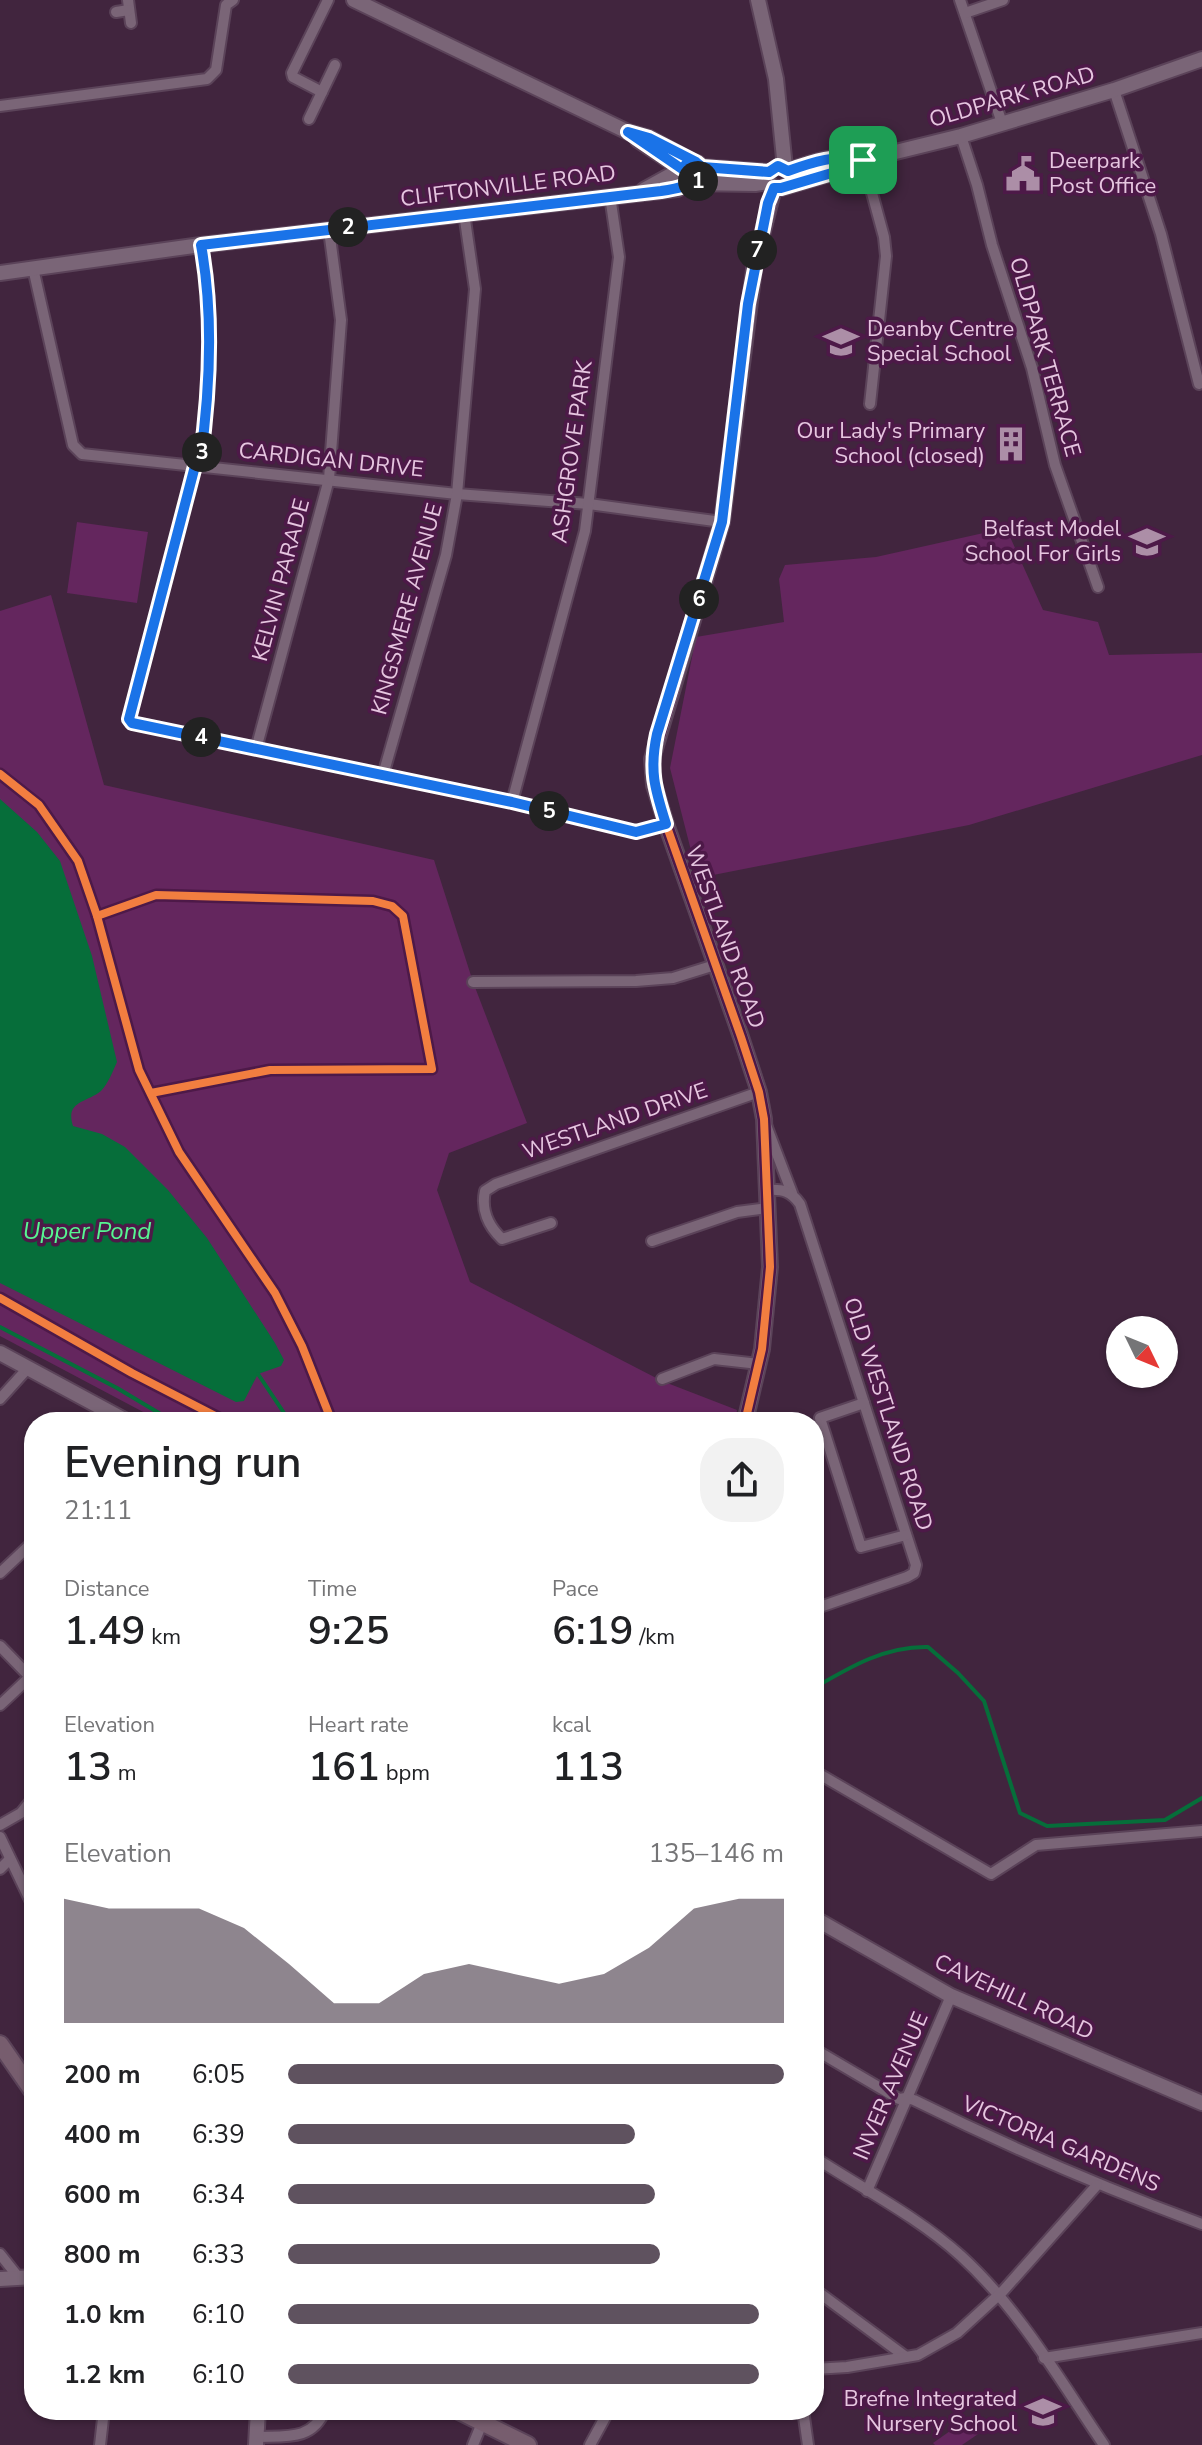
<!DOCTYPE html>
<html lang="en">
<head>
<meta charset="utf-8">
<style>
  body { margin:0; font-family:"Nunito Sans",sans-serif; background:#f2f2f2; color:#202124; height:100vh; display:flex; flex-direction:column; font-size:30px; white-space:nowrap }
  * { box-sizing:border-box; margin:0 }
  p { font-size:26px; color:#757577 }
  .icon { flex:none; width:44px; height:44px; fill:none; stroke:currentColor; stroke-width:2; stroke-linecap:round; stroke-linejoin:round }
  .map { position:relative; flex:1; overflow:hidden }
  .side { position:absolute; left:24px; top:1412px; width:800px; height:1008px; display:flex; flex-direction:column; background:#fff; border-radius:32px; box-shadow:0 2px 6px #0004 }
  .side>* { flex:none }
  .needle { width:52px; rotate:133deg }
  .fabs { position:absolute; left:1106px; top:1316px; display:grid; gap:16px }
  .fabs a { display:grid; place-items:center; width:72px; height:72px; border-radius:50%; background:#fff; box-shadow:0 2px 6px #0004; font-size:40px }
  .pin { position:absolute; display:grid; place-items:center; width:68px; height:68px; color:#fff; margin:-34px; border-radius:16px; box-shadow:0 4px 12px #0006 }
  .km { position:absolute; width:40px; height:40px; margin:-20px; border-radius:50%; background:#222; color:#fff; font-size:22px; line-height:40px; text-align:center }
  .round { display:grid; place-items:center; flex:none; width:84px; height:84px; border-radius:32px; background:#f2f2f2 }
  .head { display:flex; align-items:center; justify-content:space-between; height:136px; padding:0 40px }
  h1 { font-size:44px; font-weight:600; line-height:60px }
  .metrics { display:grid; grid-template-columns:repeat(3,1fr); gap:12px; height:136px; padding:8px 40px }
  .metrics div { display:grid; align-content:center }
  .metrics b { font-size:40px; font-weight:600 }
  .metrics small { font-size:22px; font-weight:400 }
  .metrics p { font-size:22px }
  .chart { height:224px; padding:16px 40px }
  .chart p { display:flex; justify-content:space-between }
  .chart svg { width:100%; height:144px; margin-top:8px; fill:#5f525f; opacity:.7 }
  ul { padding:0 40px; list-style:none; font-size:26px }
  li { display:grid; grid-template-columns:128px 96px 1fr; align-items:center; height:60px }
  li i { height:20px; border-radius:10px; background:#5f525f }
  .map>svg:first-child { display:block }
</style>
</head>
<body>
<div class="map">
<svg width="1202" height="2445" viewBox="0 0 1202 2445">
  <rect width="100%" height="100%" fill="#41253e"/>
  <g fill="#64265e">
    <polygon points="77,522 148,532 137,603 67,593"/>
    <polygon points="1006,528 1043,610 1098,622 1109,655 1202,653 1202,755 969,825 698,878 670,768 696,637 784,622 779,579 785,565 876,557"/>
    <polygon points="51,595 104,785 434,860 473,982 527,1123 449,1153 437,1190 470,1282 662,1381 737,1410 735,1422 162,1422 0,1336 0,611"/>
    <polygon points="970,2417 981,2432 962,2445 935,2445 933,2443"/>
  </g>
  <path fill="#066e3a" d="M0,799L37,832L60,861L92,956L117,1062C113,1071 108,1084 101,1091C86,1103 65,1101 73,1126L102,1134L125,1147L168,1190L207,1238L275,1343L284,1360L281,1366L258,1374L244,1401L236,1402L0,1283Z"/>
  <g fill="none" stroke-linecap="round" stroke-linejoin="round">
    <g stroke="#066e3a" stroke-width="4">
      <polyline points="0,1327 117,1388 174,1422"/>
      <polyline points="258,1374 290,1422"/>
      <path d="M814,1688C850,1667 885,1646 928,1647L958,1673L984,1701L1020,1813L1047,1826L1165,1820L1202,1798"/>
    </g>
    <g stroke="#5b4359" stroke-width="14">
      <g id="street">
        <polyline points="128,0 131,23"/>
        <polyline points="960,0 1002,123"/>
        <polyline points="116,12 129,10"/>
        <polyline points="965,13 1003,0"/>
        <polyline points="1114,90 1161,234 1199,384"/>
        <polyline points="322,92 293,77 292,73 328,0"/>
        <polyline points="0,106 207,79 216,70 226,5 233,0"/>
        <polyline points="309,119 335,65"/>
        <polyline points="961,136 977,185 992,245 1032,368 1055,465 1098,587"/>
        <polyline points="863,160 884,237 886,256 870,404"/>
        <path d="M201,245C214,317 210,390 200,462L195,466L129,719L132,723L512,802L636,832L666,824"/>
        <polyline points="33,268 73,445 82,454 457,494 589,504 722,522"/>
        <polyline points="256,749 329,479 341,320 329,230"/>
        <polyline points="383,775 446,555 457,494 475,289 464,213"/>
        <polyline points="512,802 585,531 619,257 610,196"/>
        <polyline points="473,982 636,981 673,978 715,965"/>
        <polyline points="766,1125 792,1193"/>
        <path d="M767,1190C783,1189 791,1191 800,1204L916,1565L914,1573L907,1577L814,1609"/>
        <path d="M551,1223L502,1239C488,1226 481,1209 485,1191L496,1184L759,1092"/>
        <polyline points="652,1241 737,1212 768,1208"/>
        <polyline points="662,1379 714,1359 759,1364"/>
        <polyline points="0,1399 28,1368"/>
        <polyline points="864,1403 820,1418 861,1547 906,1535"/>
        <polyline points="0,1573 34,1541"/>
        <polyline points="0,1646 34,1681"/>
        <polyline points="0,1705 33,1674"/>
        <polyline points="814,1771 991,1874 1036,1845 1202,1831"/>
        <polyline points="0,1825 21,1813 29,1803"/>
        <polyline points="0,1837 34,1908"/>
        <polyline points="0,1869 10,1859"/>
        <path d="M814,2049L899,2099L906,2098L914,2100C1009,2147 1104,2188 1202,2224"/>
        <path d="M814,2157C863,2189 918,2217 961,2256C1020,2310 1059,2379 1104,2445"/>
        <polyline points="867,2191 951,1996"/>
        <polyline points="0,2254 19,2278"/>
        <polyline points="814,2289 906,2357"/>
        <polyline points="1044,2358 1202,2333"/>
        <polyline points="814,2369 847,2367 918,2355 957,2333 1003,2291 1097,2185"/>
        <polyline points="803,2410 808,2445"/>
        <path d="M257,2437C286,2436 312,2441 325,2410"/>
        <polyline points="100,2445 104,2410"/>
        <polyline points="473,2445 482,2423"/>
        <polyline points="590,2445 609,2410"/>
      </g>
    </g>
    <g stroke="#5b4359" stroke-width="18">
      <g id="secondary">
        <polyline points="354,0 628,132 649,138 693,162"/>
        <polyline points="758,0 776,79 785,168"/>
        <polyline points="638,140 682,169"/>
        <polyline points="702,167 769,172"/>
        <polyline points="682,169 682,176 690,183 755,184 768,182"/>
        <path d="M788,171C809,163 840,152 862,160"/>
        <polyline points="769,183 774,188 781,188 842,170 863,160 961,136 1114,90 1202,59"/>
        <path d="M644,190L682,169L689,162C698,161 703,166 703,174L696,182"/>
        <polyline points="0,273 201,245 661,191 677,189 690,183"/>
        <polyline points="0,1353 128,1422"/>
        <polyline points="745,1422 762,1349 770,1267 764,1119 759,1092 741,1037 666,824 654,785 652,759 722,522 755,262 774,188"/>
        <polyline points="814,1918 951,1996 1202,2103"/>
        <polyline points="0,2279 34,2277"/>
        <polyline points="256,2445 258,2410"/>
      </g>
    </g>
    <g stroke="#5b4359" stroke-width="20">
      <g id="primary">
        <polyline points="0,2044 34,2093"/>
        <polyline points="457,2410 528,2445"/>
      </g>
    </g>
    <use href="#street" stroke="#7a6577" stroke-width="10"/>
    <use href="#secondary" stroke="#7a6577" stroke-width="14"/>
    <use href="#primary" stroke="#775d6e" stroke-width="16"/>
    <g stroke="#4d1948" stroke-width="13">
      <g id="cycleway">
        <polyline points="0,774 39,805 78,861 97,916 139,1070 179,1152 275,1293 302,1346 332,1422"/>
        <polyline points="97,916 156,895 373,901 392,906 403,916 432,1069 270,1070 151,1093"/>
        <polyline points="0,1298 132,1373 227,1422"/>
        <polyline points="745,1422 762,1349 770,1267 764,1119 759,1092 741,1037 666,824 654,785 652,759 722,522 755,262 774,188"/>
      </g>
    </g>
    <use href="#cycleway" stroke="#f27e40" stroke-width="8"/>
  </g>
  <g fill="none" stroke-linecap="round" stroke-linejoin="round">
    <g stroke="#fff" stroke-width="16">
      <path id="route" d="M863,160C840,153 810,163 788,171L778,166L769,172L702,167L693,162L686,164L682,169L628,132L649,138L696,162L702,167L701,177C692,186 674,189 661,191L201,245C214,316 210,391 200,462L195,466L129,719L132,723L512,802L636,832L666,824C655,789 649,771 657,734L722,522L748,304L768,203L774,188H781L842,170L863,160"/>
    </g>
    <use href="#route" stroke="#1a73e8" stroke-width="10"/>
  </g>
  <defs>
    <g id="civic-bare" transform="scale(2.76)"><path d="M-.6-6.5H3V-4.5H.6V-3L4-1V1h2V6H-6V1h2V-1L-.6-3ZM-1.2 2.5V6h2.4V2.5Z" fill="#ac8ea7" stroke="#4d1948" stroke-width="2.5" paint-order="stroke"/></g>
    <g id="school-bare" transform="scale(2.76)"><path d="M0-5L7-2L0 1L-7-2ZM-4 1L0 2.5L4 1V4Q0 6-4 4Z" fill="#ac8ea7" stroke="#4d1948" stroke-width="2.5" paint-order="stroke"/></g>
    <g id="building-bare" transform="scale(2.76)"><path d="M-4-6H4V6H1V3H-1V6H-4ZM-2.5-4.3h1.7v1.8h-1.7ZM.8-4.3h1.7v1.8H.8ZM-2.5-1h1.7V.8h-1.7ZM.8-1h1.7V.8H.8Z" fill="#ac8ea7" stroke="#4d1948" stroke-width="2.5" paint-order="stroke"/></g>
  </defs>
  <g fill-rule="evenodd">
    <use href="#civic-bare" x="1023" y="174"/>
    <use href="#school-bare" x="841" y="342"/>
    <use href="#building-bare" x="1011" y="444"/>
    <use href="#school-bare" x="1147" y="542"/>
    <use href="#school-bare" x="1043" y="2412"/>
  </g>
  <g text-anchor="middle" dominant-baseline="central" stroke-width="7" stroke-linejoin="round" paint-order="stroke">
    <g font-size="22" fill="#e6c6e0" stroke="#4d1948">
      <text transform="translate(1012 97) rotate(-16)">OLDPARK ROAD</text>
      <text transform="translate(508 186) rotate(-7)">CLIFTONVILLE ROAD</text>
      <text transform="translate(1045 357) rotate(74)">OLDPARK TERRACE</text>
      <text transform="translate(572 452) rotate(-82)">ASHGROVE PARK</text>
      <text transform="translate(331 460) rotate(6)">CARDIGAN DRIVE</text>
      <text transform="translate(281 580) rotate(-75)">KELVIN PARADE</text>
      <text transform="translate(407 609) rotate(-75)">KINGSMERE AVENUE</text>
      <text transform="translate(725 937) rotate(70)">WESTLAND ROAD</text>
      <text transform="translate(615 1121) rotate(-19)">WESTLAND DRIVE</text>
      <text transform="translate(888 1414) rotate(72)">OLD WESTLAND ROAD</text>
      <text transform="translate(1014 1997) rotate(25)">CAVEHILL ROAD</text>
      <text transform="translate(891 2086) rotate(-67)">INVER AVENUE</text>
      <text transform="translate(1061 2144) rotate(23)">VICTORIA GARDENS</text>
    </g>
    <g font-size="22" fill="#e6c6e0" stroke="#4d1948" text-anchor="end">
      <text x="1049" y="161" text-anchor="start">Deerpark<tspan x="1049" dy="25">Post Office</tspan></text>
      <text x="867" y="329" text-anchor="start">Deanby Centre<tspan x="867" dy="25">Special School</tspan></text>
      <text x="985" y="431">Our Lady's Primary<tspan x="985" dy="25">School (closed)</tspan></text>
      <text x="1121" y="529">Belfast Model<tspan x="1121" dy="25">School For Girls</tspan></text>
      <text x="1017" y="2399">Brefne Integrated<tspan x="1017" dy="25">Nursery School</tspan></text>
    </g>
    <g font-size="24" font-style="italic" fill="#56f691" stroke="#4d1948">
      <text x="87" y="1231">Upper Pond</text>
    </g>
  </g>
</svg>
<div class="fabs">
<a><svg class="needle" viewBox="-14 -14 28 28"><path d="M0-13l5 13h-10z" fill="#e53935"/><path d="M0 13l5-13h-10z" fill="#757577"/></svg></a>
</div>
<div class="pin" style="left:863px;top:160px;background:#1e9e55"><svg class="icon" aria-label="arrive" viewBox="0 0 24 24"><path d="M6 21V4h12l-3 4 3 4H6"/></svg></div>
<b class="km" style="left:698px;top:181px">1</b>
<b class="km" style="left:348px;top:227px">2</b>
<b class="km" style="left:202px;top:452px">3</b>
<b class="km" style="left:201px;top:737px">4</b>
<b class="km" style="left:549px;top:811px">5</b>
<b class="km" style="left:699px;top:599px">6</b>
<b class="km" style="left:757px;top:250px">7</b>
<section class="side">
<div class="head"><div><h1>Evening run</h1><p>21:11</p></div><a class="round"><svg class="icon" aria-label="share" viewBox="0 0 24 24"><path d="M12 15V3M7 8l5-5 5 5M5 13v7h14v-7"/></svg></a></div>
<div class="metrics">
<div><p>Distance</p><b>1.49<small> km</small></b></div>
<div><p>Time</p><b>9:25</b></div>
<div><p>Pace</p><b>6:19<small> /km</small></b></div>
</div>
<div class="metrics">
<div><p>Elevation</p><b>13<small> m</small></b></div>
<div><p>Heart rate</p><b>161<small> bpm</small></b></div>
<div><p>kcal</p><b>113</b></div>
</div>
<div class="chart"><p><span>Elevation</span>135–146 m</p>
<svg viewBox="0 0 160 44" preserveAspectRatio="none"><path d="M0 44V6L10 9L20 9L30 9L40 15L50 26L60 38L70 38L80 29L90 26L100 29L110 32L120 29L130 21L140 9L150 6L160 6V44z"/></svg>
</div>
<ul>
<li><b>200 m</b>6:05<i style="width:100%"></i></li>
<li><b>400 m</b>6:39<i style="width:70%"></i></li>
<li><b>600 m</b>6:34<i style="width:74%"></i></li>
<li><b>800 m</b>6:33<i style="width:75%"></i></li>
<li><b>1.0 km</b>6:10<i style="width:95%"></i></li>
<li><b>1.2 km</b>6:10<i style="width:95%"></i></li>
</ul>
</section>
</div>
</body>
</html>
